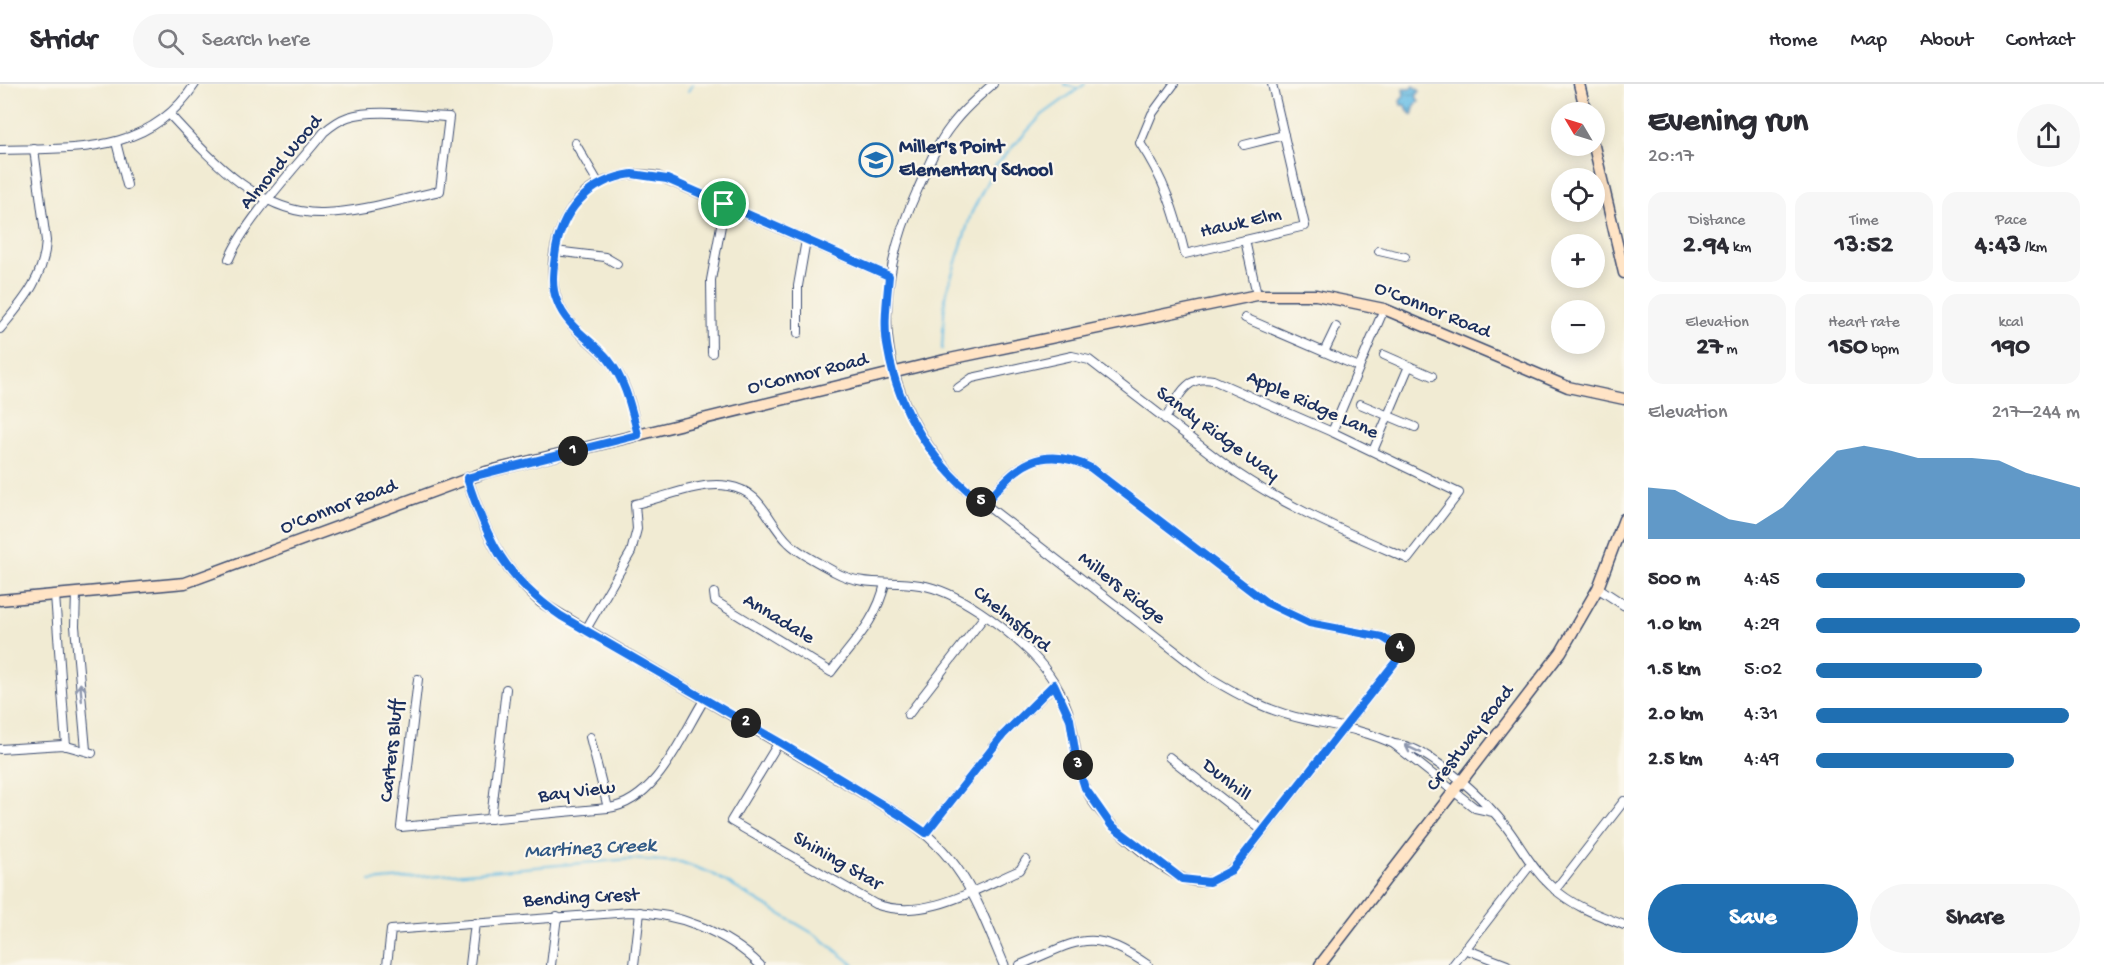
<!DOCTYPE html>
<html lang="en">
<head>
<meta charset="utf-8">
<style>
  body { margin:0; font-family:"Gochi Hand",sans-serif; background:#f7f7f7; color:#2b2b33; height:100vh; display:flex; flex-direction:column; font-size:22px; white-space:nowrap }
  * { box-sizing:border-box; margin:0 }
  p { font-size:20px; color:#7c7c81 }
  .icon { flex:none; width:33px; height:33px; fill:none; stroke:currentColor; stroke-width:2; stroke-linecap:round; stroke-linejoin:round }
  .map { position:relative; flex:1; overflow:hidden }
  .drawer { display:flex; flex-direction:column; background:#fff; width:480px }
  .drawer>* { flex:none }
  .needle { width:39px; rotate:308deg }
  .fabs { position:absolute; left:1551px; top:18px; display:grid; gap:12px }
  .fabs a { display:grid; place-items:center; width:54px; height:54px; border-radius:50%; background:#fff; box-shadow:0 3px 15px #0003; font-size:30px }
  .pin { position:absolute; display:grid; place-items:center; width:51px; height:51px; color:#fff; margin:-26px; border:3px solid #fff; border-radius:50%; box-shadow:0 2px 6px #0007 }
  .km { position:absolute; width:30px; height:30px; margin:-15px; border-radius:50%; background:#222; color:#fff; font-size:16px; line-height:30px; text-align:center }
  .round { display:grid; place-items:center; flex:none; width:63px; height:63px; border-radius:32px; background:#f7f7f7 }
  .headline { display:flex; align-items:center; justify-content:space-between; height:102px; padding:0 24px }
  h1 { font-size:33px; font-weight:800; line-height:45px }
  .figures { display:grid; grid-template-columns:repeat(3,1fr); gap:9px; height:102px; padding:6px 24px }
  .figures div { display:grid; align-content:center; border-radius:15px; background:#f7f7f7; text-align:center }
  .figures b { font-size:26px; font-weight:800 }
  .figures small { font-size:16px; font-weight:400 }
  .figures p { font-size:16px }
  .chart { height:168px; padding:12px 24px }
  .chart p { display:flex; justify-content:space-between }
  .chart svg { width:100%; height:108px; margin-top:6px; fill:#1f6fb2; opacity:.7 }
  .primary-button { display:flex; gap:12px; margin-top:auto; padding:12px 24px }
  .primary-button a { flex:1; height:69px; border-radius:36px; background:#1f6fb2; color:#fff; font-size:24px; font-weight:800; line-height:69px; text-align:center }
  .primary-button a+a { background:#f7f7f7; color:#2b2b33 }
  ul { padding:0 24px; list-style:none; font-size:20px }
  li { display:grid; grid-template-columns:96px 72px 1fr; align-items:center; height:45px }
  li i { height:15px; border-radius:8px; background:#1f6fb2 }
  header { display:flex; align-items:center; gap:36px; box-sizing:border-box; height:84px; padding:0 30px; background:#fff; border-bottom:2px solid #e1e1e2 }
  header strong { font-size:28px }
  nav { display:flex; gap:33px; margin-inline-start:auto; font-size:21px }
  .search { width:420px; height:54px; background:#f7f7f7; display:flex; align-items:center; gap:15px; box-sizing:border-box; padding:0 21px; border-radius:33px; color:#7c7c81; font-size:22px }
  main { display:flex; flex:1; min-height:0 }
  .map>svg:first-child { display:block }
</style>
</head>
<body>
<header>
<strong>Stridr</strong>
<div class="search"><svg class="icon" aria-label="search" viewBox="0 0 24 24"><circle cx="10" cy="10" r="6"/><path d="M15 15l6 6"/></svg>Search here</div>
<nav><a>Home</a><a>Map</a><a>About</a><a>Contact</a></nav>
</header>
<main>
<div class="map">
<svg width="1624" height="881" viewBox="0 0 1624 881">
  <defs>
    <pattern id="water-waves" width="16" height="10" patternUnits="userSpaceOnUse" patternTransform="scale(1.5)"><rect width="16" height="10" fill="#68bde5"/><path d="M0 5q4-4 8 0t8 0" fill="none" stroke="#559abd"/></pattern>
  </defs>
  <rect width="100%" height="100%" fill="#fbf7ec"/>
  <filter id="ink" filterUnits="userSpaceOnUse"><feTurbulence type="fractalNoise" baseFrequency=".0167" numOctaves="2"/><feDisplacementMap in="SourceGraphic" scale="12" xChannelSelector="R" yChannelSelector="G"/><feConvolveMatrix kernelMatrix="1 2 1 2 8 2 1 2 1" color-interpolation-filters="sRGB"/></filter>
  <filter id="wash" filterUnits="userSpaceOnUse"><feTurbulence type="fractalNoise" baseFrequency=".008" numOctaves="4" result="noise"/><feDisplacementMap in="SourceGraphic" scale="24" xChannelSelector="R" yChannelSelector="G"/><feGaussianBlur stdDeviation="1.35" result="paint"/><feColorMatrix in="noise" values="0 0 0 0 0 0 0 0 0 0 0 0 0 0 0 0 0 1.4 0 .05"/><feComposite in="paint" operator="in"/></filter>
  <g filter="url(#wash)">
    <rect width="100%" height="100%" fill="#f1ebd3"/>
    <polygon fill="url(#water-waves)" stroke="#4276a2" stroke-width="1.5" points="1414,2 1420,7 1416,12 1419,18 1415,21 1412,31 1408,27 1406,21 1401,21 1400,17 1404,12 1403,5 1411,5"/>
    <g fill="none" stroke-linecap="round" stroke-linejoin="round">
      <g stroke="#68bde5" stroke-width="2">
        <polyline points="1064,0 1078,5"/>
        <polyline points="688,7 693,0"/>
        <polyline points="942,265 945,213 971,130 995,82 1042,31 1085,0"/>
        <polyline points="370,797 630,775 681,778 711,789 819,853 854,881"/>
      </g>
    </g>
  </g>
  <g filter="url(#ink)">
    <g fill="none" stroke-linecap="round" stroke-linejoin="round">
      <g stroke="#3b4b70" stroke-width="10">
        <g id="minor">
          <path d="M993,0C978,13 963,26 951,42C936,61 927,85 917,107C867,216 878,317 964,404L1210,594C1240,612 1270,628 1304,635C1335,642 1365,646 1394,660"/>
          <path d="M1174,0L1152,30L1140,59C1164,95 1175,128 1185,170L1305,142L1272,0"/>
          <path d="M170,31C209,73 259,131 323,129C362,128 402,115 440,107L449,33C420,32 375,24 348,33C339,36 331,42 324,48C297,82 244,138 229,175"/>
          <polyline points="116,58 127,101"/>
          <polyline points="575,59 599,100"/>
          <polyline points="1244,61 1284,51"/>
          <path d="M0,66C76,64 149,71 195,0"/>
          <polyline points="1245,156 1257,211"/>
          <polyline points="555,167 605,173 617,180"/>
          <polyline points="1379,167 1405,173"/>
          <polyline points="1245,234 1359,283"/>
          <path d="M0,245C23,217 44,194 46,157L34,65"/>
          <polyline points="798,249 798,202 806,156"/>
          <polyline points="1324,268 1336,243"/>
          <polyline points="712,269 711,196 725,120"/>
          <polyline points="1409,282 1432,292"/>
          <path d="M958,304L972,294L1072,272L1089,276L1224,380C1281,421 1344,447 1408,475L1459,409L1332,348L1213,296C1184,291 1178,315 1165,335"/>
          <polyline points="1360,320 1415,343"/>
          <polyline points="1332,348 1384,225"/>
          <path d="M638,351C633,329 629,306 616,286C605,268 586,258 572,241C541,206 550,149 579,115C598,93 631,87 658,92L889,192"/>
          <polyline points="1373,367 1409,282 1384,271"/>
          <path d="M714,509L715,517L831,588C852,560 878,535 885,499"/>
          <polyline points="76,510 75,542 86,666"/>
          <polyline points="55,511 66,662"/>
          <path d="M585,547L631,468L637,445L635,420C664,414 699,397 728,402C763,407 767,438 789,459C801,471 820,479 835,488C862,503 891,496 920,501C958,507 1003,542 1031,569C1048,586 1064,610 1070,634C1077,661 1076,688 1090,713C1104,739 1169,797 1198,798C1214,799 1227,790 1238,779L1404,567L1382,553L1309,539L1267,519L1091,384C1041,359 1015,381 985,420"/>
          <path d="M418,595L401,743L608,724C656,718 681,653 704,616"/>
          <polyline points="908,631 984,533"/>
          <polyline points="590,653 608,724"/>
          <path d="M779,658L731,737L875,820C924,838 976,805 1020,786L1026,776"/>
          <polyline points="0,665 63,661 92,669"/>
          <polyline points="1169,673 1263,747"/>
          <path d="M1493,728L1475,724L1394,660C1410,661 1423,669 1436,678C1462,695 1484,716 1504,740C1520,760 1531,784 1551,802C1572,822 1598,831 1624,841"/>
          <polyline points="491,735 506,605"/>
          <polyline points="926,749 1003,651 1055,600"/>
          <polyline points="1555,806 1624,717"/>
          <polyline points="1465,865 1507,881"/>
          <path d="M387,881L391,846L630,828C676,828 727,848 760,881"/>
          <polyline points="470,881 475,839"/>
          <polyline points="551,881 557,832"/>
          <polyline points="634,881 640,828"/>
          <path d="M1020,881C1079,857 1090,841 1148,881"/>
          <polyline points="1453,881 1531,780"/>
        </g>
      </g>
      <g stroke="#3b4b70" stroke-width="11">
        <g id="tertiary">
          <path d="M467,394C484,446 498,480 540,518L903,733C963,773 977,817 1004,881"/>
          <polyline points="1598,504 1624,521"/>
        </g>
      </g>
      <g stroke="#3b4b70" stroke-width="13">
        <g id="secondary">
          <polyline points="1579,0 1586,28"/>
          <polyline points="1594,62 1624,189"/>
          <polyline points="0,516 185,499 486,388 945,276 1257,211 1316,211 1384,225 1568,303 1624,315"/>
          <polyline points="1320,881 1561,568 1598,504 1624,435"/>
        </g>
      </g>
      <use href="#minor" stroke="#fff" stroke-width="8"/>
      <use href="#tertiary" stroke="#fff" stroke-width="9"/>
      <use href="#secondary" stroke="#ffe4c6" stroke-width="10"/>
    </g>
    <defs><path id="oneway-shaft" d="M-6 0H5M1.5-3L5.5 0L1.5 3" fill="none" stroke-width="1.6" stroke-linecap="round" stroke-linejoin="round" transform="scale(1.5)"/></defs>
    <g stroke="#8d97ae">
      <use href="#oneway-shaft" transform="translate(81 608) rotate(-95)"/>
      <use href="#oneway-shaft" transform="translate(1413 665) rotate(-155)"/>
    </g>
  </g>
  <g fill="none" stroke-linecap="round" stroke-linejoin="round" filter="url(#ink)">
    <g stroke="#fff" stroke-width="12">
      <path id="route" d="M632,90L667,95L889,192C887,216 883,242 888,266C898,326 935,385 985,420C1015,381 1042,359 1091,384L1267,519L1309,539L1382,553L1404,567L1232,786L1209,798L1182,795L1111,741L1085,704L1077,679L1070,635L1054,600L1003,651L926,749L903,733L779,658L561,532C505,494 487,456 467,394L638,351C631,324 626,297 608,275C591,255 567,244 557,217C551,203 553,188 555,172C560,128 588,96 632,90Z"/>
    </g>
    <use href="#route" stroke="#1a73e8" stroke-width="8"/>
  </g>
  <defs>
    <g id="school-ring" transform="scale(1.725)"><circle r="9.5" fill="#fbf7ec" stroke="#1f6fb2" stroke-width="1.5"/><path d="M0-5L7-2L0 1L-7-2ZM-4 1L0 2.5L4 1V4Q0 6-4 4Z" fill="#1f6fb2"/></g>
  </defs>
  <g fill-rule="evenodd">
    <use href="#school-ring" x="876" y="76"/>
  </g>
  <g text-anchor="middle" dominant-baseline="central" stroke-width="4.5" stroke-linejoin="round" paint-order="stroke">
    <g font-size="20" font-weight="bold" fill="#1b2f5e" stroke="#fbf7ec" text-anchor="start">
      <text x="899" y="64">Miller's Point<tspan x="899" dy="23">Elementary School</tspan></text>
    </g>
    <g font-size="20" fill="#1b2f5e" stroke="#fbf7ec">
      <text transform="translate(282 79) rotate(-50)">Almond Wood</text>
      <text transform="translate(1241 140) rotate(-13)">Hawk Elm</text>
      <text transform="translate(1432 227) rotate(22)">O'Connor Road</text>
      <text transform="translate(808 291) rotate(-14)">O'Connor Road</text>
      <text transform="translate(1312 322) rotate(24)">Apple Ridge Lane</text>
      <text transform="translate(1217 351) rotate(36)">Sandy Ridge Way</text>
      <text transform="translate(339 424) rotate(-21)">O'Connor Road</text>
      <text transform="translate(1121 505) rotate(38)">Millers Ridge</text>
      <text transform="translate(778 536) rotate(31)">Annadale</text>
      <text transform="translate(1011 536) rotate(39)">Chelmsford</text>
      <text transform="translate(1471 655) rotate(-52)">Crestway Road</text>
      <text transform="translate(393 667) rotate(-84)">Carters Bluff</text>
      <text transform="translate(1226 697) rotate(38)">Dunhill</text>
      <text transform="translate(577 709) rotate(-7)">Bay View</text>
      <text transform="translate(837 778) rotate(30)">Shining Star</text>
      <text transform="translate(581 815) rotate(-3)">Bending Crest</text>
    </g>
    <g font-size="21" font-style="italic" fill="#325a86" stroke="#fbf7ec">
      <text transform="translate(590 766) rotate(-3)">Martinez Creek</text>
    </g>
  </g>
</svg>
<div class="fabs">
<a><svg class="needle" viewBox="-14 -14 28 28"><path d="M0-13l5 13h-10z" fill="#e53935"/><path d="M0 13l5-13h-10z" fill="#7c7c81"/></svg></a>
<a><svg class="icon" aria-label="locate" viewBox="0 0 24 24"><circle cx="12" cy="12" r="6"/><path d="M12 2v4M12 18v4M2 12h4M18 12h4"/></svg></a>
<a>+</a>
<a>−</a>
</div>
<div class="pin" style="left:724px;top:120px;background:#1e9e55"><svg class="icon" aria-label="arrive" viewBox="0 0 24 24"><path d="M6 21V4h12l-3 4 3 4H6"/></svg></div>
<b class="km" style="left:573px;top:367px">1</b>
<b class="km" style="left:746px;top:639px">2</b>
<b class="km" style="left:1078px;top:681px">3</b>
<b class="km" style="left:1400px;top:564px">4</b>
<b class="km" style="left:981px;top:418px">5</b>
</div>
<section class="drawer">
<div class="headline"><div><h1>Evening run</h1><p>20:17</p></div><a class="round"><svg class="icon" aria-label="share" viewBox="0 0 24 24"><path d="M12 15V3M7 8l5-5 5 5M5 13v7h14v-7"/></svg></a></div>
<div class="figures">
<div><p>Distance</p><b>2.94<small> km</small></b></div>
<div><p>Time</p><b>13:52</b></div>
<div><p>Pace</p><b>4:43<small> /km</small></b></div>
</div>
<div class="figures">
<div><p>Elevation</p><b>27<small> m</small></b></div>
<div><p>Heart rate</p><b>150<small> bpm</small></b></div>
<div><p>kcal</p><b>190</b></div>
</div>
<div class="chart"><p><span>Elevation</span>217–244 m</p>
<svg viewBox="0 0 160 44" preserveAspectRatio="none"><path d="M0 44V23L10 24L20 30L30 36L40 38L50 31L60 19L70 8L80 6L90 8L100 11L110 11L120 11L130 12L140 17L150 20L160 23V44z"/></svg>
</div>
<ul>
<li><b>500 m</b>4:45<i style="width:79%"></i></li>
<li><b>1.0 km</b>4:29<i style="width:100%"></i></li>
<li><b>1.5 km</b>5:02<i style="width:63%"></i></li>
<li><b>2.0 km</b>4:31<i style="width:96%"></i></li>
<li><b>2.5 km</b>4:49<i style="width:75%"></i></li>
</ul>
<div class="primary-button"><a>Save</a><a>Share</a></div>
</section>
</main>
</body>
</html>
